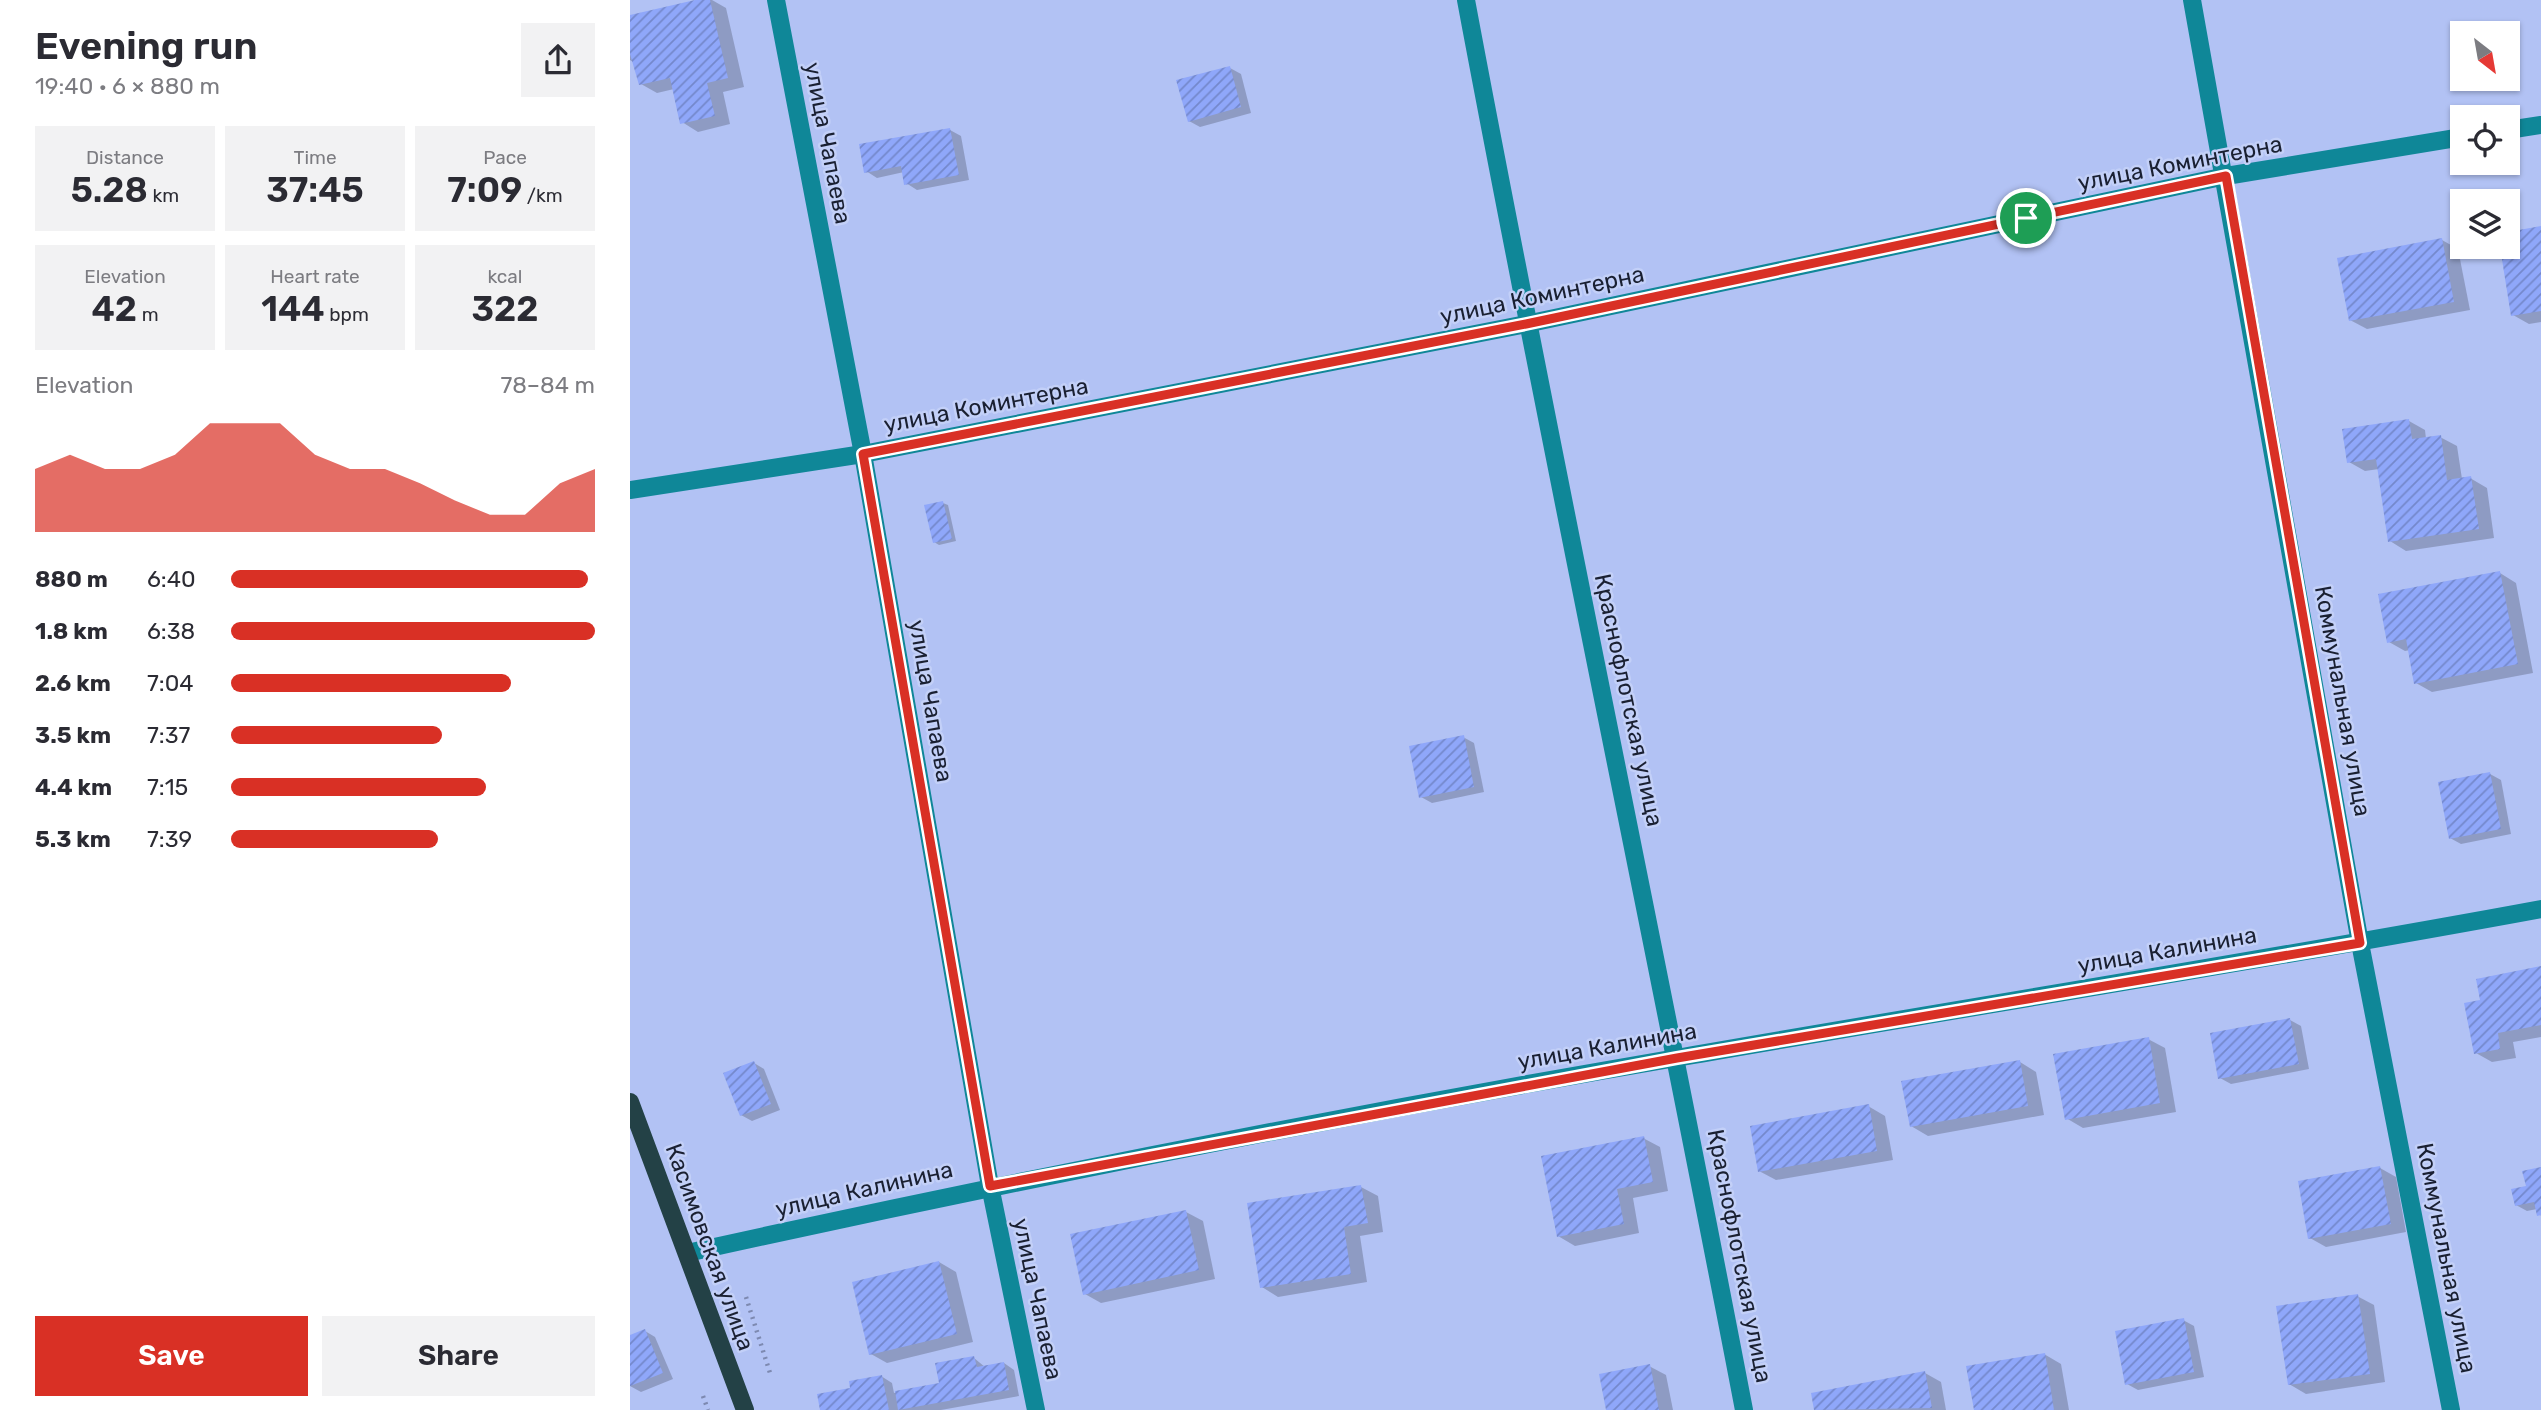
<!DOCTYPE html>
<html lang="en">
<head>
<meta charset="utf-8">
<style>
  body { margin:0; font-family:Rubik,sans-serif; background:#f2f2f3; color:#2b2b33; height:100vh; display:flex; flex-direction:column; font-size:26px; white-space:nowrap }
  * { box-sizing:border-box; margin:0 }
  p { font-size:23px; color:#7c7c81 }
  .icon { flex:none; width:38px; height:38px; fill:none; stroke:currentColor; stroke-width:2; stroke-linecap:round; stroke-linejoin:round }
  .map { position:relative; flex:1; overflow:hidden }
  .sheet { display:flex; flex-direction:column; background:#fff; width:630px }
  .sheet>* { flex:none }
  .needle { width:46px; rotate:149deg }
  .buttons { position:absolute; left:1820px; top:21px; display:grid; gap:14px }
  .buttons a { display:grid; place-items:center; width:70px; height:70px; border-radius:0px; background:#fff; box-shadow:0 2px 5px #0004; font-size:35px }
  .pin { position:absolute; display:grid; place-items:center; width:60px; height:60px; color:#fff; margin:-30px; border:4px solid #fff; border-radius:50%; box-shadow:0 2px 7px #0007 }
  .round { display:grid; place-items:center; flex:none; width:74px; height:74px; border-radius:0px; background:#f2f2f3 }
  .headline { display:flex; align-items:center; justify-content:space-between; height:119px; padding:0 35px }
  h1 { font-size:38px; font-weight:600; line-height:52px }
  .stats { display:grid; grid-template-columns:repeat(3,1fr); gap:10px; height:119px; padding:7px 35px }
  .stats div { display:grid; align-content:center; border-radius:0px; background:#f2f2f3; text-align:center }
  .stats b { font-size:35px; font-weight:600 }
  .stats small { font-size:19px; font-weight:400 }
  .stats p { font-size:19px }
  .chart { height:196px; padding:14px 35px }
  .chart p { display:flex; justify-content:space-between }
  .chart svg { width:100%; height:126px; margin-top:7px; fill:#d93025; opacity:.7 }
  .button { display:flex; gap:14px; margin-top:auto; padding:14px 35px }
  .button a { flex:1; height:80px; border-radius:0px; background:#d93025; color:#fff; font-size:28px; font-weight:600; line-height:80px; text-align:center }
  .button a+a { background:#f2f2f3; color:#2b2b33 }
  ul { padding:0 35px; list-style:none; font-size:23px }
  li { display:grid; grid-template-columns:112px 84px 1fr; align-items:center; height:52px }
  li i { height:18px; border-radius:9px; background:#d93025 }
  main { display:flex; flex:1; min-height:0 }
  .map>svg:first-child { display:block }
</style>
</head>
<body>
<main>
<section class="sheet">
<div class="headline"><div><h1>Evening run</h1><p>19:40 · 6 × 880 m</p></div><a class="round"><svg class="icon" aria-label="share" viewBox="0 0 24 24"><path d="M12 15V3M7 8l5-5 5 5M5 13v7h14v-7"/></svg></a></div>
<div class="stats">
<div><p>Distance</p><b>5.28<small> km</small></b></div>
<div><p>Time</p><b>37:45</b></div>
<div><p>Pace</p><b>7:09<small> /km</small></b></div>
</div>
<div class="stats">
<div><p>Elevation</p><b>42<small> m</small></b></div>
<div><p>Heart rate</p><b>144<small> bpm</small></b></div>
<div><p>kcal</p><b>322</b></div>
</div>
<div class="chart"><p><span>Elevation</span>78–84 m</p>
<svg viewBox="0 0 160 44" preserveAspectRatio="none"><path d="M0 44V22L10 17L20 22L30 22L40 17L50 6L60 6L70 6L80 17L90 22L100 22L110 27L120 33L130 38L140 38L150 27L160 22V44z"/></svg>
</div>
<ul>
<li><b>880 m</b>6:40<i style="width:98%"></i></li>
<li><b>1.8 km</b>6:38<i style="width:100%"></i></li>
<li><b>2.6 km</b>7:04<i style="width:77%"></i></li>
<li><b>3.5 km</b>7:37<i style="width:58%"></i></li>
<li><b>4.4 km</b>7:15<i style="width:70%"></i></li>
<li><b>5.3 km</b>7:39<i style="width:57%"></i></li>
</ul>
<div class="button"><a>Save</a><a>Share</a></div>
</section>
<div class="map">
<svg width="1911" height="1410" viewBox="0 0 1911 1410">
  <defs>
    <pattern id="building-hatch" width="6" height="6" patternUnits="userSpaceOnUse" patternTransform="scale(1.75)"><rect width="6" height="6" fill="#8fa7fa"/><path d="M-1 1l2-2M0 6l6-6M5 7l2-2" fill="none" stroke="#7488cb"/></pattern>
  </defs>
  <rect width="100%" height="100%" fill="#b2c2f4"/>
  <g fill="#0003">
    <polygon points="73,0 82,0 96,8 114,87 93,92 100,124 68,132 52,122 44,89 27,93 11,84 6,64 0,60 0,17"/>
    <polygon points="600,68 611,74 621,113 570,127 559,121"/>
    <polygon points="320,130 331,136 339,180 287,190 276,183 274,172 247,178 236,171"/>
    <polygon points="1911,228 1911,322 1899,324 1883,315 1872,247 1878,247 1878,233"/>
    <polygon points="1812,240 1828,249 1840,310 1737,329 1720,320"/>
    <polygon points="1779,421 1795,430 1796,439 1810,437 1827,446 1832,479 1840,478 1857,488 1864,538 1776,551 1760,541 1749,469 1735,471 1719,462"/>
    <polygon points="313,503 318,505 326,541 309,545 304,542"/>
    <polygon points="1870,573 1886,583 1903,673 1802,692 1786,683 1780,650 1775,651 1759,642"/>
    <polygon points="833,737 844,743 854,792 802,803 791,797"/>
    <polygon points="1860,774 1871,780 1881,834 1831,844 1820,838"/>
    <polygon points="1911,968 1911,1037 1883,1042 1886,1058 1862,1062 1846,1053 1852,1001"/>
    <polygon points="1660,1020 1671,1026 1679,1069 1601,1084 1590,1078"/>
    <polygon points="1518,1039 1535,1048 1546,1112 1453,1128 1436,1118"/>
    <polygon points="1390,1062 1406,1072 1414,1115 1298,1136 1281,1126"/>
    <polygon points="124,1063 134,1069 150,1110 122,1121 111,1115"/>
    <polygon points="1238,1106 1255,1116 1263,1160 1146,1180 1129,1171"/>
    <polygon points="1013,1138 1030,1147 1038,1191 1003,1198 1009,1233 945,1246 928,1236"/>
    <polygon points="1750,1168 1766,1177 1776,1232 1696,1247 1680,1238"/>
    <polygon points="1911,1169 1911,1216 1907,1209 1897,1211 1886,1205"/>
    <polygon points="731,1187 748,1196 753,1232 730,1236 737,1282 648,1297 632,1287"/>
    <polygon points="556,1212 573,1221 585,1279 471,1303 455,1294"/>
    <polygon points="309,1262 326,1272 343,1342 257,1363 241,1354"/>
    <polygon points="1727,1296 1744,1305 1755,1382 1676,1394 1659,1384"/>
    <polygon points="1553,1320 1564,1326 1574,1377 1508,1390 1497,1384"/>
    <polygon points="15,1331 25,1337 43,1379 11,1392 0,1386 0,1337"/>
    <polygon points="1414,1354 1431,1364 1439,1410 1345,1410"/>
    <polygon points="344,1358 355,1367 374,1363 384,1370 389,1396 311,1410 192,1410 222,1389 251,1376 262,1383 264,1393 311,1384"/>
    <polygon points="1019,1366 1036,1375 1043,1410 978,1410"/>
    <polygon points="1295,1373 1311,1382 1316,1410 1186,1410 1183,1395"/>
  </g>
  <g fill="url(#building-hatch)">
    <polygon points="65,0 80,0 98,78 77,83 85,116 50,124 40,78 9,85 0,54 0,15"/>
    <polygon points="600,66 611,107 558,122 546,80"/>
    <polygon points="320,128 329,175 274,185 271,166 234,173 229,144"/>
    <polygon points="1911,226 1911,311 1881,316 1870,247 1878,247 1878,232"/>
    <polygon points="1812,238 1824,302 1719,321 1707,258"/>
    <polygon points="1779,419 1782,439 1811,435 1817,480 1841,476 1849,529 1758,542 1746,459 1717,463 1712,429"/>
    <polygon points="313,501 322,539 303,543 294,505"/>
    <polygon points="1870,571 1888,664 1784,684 1776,639 1757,643 1748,594"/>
    <polygon points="834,735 844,787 789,798 779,746"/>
    <polygon points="1860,772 1871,829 1819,839 1808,782"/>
    <polygon points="1911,966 1911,1025 1868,1033 1870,1049 1844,1054 1834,1003 1850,1000 1846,979"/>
    <polygon points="1660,1018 1669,1064 1588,1079 1580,1033"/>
    <polygon points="1519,1037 1530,1103 1435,1120 1423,1054"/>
    <polygon points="1390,1060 1398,1106 1280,1127 1271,1081"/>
    <polygon points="124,1061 141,1104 110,1116 93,1073"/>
    <polygon points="1239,1104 1247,1151 1128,1172 1120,1126"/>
    <polygon points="1014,1136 1023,1182 987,1189 994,1224 927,1237 911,1156"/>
    <polygon points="1750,1166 1761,1224 1678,1239 1668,1181"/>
    <polygon points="1911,1167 1911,1215 1907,1216 1904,1202 1885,1206 1881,1189 1896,1186 1892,1171"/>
    <polygon points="731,1185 738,1223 714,1227 721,1274 630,1288 617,1203"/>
    <polygon points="556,1210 569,1270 453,1295 440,1234"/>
    <polygon points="309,1261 327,1334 239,1355 222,1282"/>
    <polygon points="1728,1294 1740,1374 1658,1385 1646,1306"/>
    <polygon points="1554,1318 1564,1372 1495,1385 1485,1331"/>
    <polygon points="15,1329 33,1373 0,1386 0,1335"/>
    <polygon points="1415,1353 1424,1410 1344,1410 1336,1366"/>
    <polygon points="344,1356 347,1367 374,1362 379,1390 268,1410 265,1391 309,1383 305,1363"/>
    <polygon points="1020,1364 1029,1410 976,1410 969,1374"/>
    <polygon points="1295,1371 1302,1408 1184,1410 1181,1393"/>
    <polygon points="252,1375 259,1410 190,1410 187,1394 220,1388 219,1381"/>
  </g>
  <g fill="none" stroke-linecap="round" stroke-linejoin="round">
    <g stroke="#7d89b0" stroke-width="4.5" stroke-dasharray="2 5" stroke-linecap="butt">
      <polyline points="116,1297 140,1373"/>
      <polyline points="73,1396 78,1410"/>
    </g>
    <g stroke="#0f8798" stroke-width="18">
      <polyline points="146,0 233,454 360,1186 406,1410"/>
      <path d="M836,0C924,471 1024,939 1114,1410"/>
      <polyline points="1562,0 1730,943 1821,1410"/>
      <polyline points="1878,130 1911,125"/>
      <polyline points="0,490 233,454 896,324 1596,176 1832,137"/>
      <path d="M57,1253C387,1180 719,1114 1052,1057C1338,1007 1625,962 1911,909"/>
    </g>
    <polyline stroke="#234146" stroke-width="18" points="0,1102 115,1410"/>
  </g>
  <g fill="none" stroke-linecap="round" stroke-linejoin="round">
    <g stroke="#fff" stroke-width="14">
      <polygon id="route" points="1596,176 1730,943 1047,1058 360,1186 233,454 896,324"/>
    </g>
    <use href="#route" stroke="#d93025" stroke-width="9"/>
  </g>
  <g text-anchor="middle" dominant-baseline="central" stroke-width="5" stroke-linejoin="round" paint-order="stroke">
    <g font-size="23" fill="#1a2032" stroke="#c3d0f8">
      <text transform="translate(198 143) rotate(79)">улица Чапаева</text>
      <text transform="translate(1550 163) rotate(-11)">улица Коминтерна</text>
      <text transform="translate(912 295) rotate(-12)">улица Коминтерна</text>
      <text transform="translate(356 405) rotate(-11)">улица Коминтерна</text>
      <text transform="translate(999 700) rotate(78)">Краснофлотская улица</text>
      <text transform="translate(301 701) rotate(80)">улица Чапаева</text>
      <text transform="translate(1713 701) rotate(80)">Коммунальная улица</text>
      <text transform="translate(1537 950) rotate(-10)">улица Калинина</text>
      <text transform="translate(977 1046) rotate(-10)">улица Калинина</text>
      <text transform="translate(234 1189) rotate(-13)">улица Калинина</text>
      <text transform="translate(80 1247) rotate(70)">Касимовская улица</text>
      <text transform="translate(1110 1256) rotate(79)">Краснофлотская улица</text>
      <text transform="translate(1817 1258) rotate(79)">Коммунальная улица</text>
      <text transform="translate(408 1299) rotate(78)">улица Чапаева</text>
    </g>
  </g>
</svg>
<div class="buttons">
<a><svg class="needle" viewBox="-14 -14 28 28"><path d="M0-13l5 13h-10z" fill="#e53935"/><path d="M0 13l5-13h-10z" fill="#7c7c81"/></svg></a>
<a><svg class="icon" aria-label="locate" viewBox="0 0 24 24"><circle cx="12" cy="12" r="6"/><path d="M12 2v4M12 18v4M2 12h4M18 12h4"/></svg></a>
<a><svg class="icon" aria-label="layers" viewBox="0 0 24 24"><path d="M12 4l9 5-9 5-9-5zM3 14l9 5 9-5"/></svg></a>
</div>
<div class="pin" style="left:1396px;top:218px;background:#1e9e55"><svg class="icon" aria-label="arrive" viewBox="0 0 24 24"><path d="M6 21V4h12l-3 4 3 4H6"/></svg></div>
</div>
</main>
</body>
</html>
